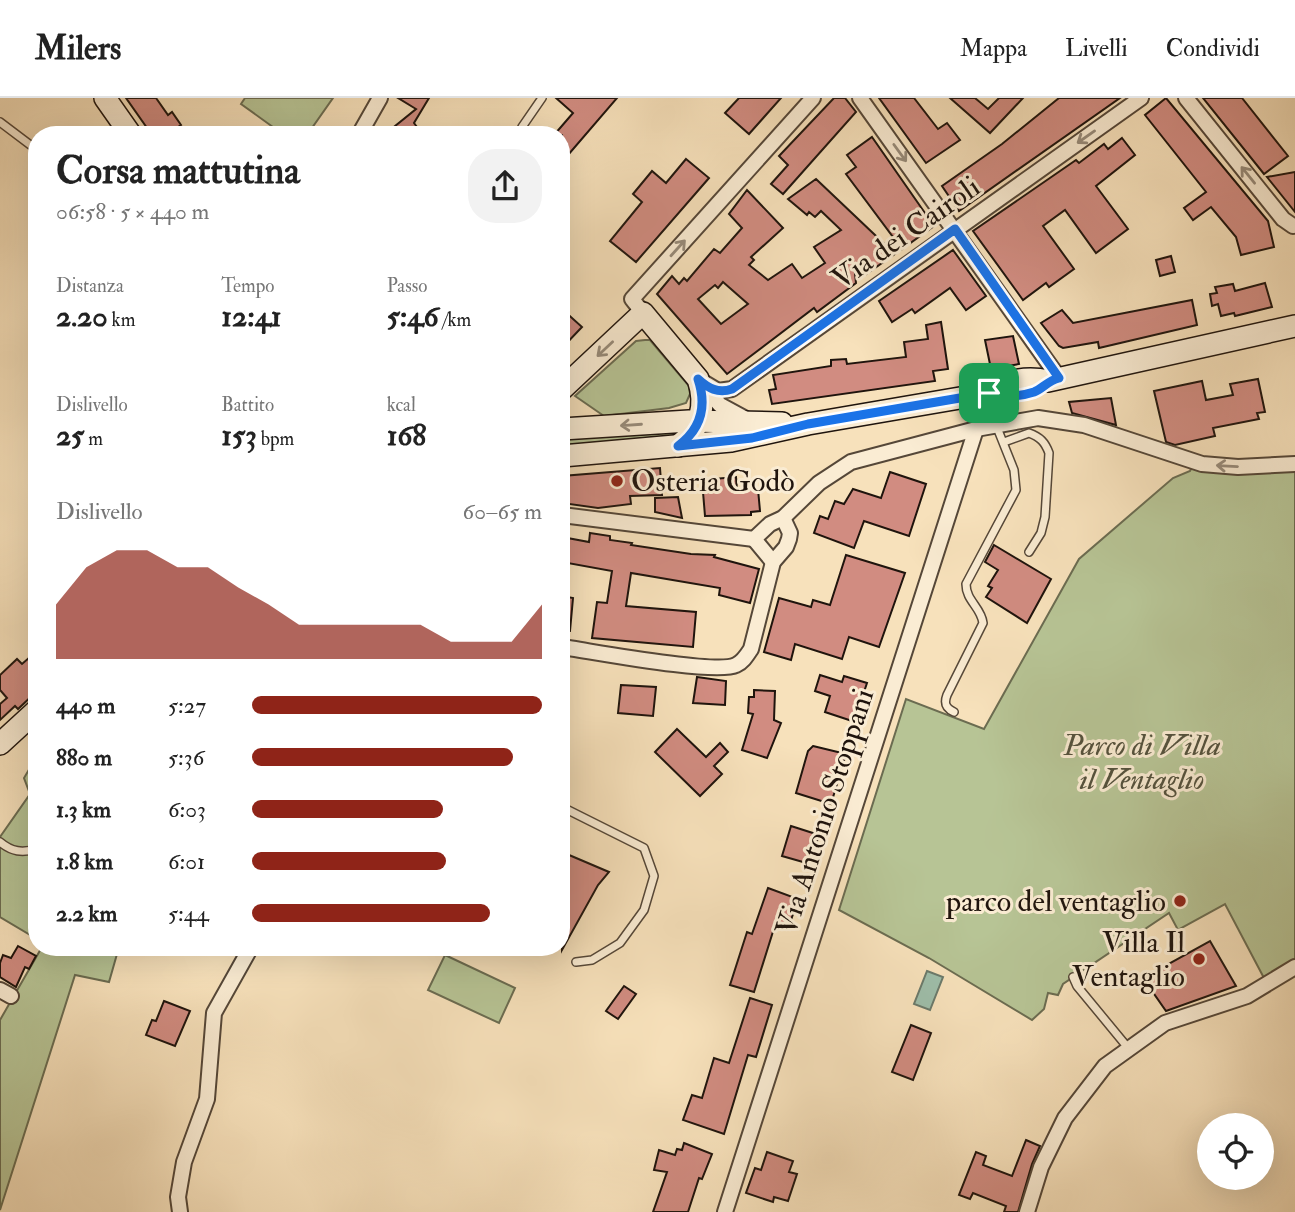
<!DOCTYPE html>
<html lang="it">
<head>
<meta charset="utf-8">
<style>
  body { margin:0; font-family:"IM FELL Double Pica",serif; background:#f2f2f2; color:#222; height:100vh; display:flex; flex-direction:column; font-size:26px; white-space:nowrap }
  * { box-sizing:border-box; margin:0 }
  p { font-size:23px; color:#767676 }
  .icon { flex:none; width:38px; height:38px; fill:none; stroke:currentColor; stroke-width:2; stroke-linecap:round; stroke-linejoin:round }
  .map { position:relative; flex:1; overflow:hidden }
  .side { position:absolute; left:28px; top:28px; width:542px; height:830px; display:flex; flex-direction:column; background:#fff; border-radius:28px; box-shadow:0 7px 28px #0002 }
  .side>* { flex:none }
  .fabs { position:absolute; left:1197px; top:1015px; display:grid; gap:14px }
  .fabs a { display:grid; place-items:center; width:77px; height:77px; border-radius:50%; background:#fff; box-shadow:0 7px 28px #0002; font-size:35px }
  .pin { position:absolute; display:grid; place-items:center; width:60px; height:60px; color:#fff; margin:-30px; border-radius:14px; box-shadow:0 4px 10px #0006 }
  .round { display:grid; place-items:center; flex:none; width:74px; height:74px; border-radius:28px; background:#f2f2f2 }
  .overview { display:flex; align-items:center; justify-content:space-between; height:119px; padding:0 28px }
  h1 { font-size:38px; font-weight:700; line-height:52px }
  .figures { display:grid; grid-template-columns:repeat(3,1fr); gap:10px; height:119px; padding:7px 28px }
  .figures div { display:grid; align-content:center }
  .figures b { font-size:30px; font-weight:700 }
  .figures small { font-size:19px; font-weight:400 }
  .figures p { font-size:19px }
  .chart { height:196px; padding:14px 28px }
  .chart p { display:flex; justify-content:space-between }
  .chart svg { width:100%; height:126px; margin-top:7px; fill:#8f2418; opacity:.7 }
  ul { padding:0 28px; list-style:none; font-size:23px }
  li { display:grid; grid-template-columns:112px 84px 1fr; align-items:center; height:52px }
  li i { height:18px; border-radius:9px; background:#8f2418 }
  header { display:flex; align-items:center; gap:42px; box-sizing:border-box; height:98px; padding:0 35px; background:#fff; border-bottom:2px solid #e0e0e0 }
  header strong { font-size:33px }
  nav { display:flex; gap:38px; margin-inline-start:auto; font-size:24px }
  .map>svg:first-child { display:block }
</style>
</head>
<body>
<header>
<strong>Milers</strong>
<nav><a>Mappa</a><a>Livelli</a><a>Condividi</a></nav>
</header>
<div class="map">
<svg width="1295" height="1114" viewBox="0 0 1295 1114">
  <rect width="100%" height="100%" fill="#f7e1bb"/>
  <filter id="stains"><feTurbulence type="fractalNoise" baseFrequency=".00286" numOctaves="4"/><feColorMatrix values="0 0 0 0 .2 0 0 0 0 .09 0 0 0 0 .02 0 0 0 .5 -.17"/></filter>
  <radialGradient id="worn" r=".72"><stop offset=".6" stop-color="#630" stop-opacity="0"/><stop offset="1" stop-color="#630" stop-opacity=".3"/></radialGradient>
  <g fill="#b7c495" stroke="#6b6c51" stroke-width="2">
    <polygon points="245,0 333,0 307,37 284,37 241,6"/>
    <polygon points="645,242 650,242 689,288 690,296 686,305 669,310 604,318 575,298 636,243"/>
    <polygon points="675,331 682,338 562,352 562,337"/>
    <polygon points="1192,369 1295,371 1295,861 1264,880 1225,806 1178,832 1169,815 1063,886 1058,897 1048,895 1044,911 1032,922 929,860 839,812 906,601 984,631 1079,461 1173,380 1190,373"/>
    <polygon points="37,658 37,841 0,819 0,739 30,696 24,680"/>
    <polygon points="42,849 119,849 109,884 75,877 0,1112 0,922"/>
    <polygon points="445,857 515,890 499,925 428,892"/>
  </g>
  <polygon fill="#9ebeaa" stroke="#6b7a6b" stroke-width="2" points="927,873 943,879 930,912 914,906"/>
  <g fill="#d18c81" stroke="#1f140d" stroke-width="2" fill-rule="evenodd">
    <polygon points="126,0 156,0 168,17 172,14 181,27 178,29 183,37 152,37"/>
    <polygon points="398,0 429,0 414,25 423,37 384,37 416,11"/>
    <polygon points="556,0 617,0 562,64 562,37 554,37 573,15"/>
    <polygon points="739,0 781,0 749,36 725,15"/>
    <polygon points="834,0 845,0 856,14 783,96 771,86 788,67 779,58"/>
    <polygon points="879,0 914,0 938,31 947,25 960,42 926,65"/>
    <polygon points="950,0 975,0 988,11 999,0 1023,0 990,35"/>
    <polygon points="1059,0 1120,0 959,113 942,88 1002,46"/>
    <polygon points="1166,0 1268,123 1274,149 1241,157 1236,139 1211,109 1193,122 1184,110 1206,94 1145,17"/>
    <polygon points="1203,0 1242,0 1288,58 1264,76"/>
    <polygon points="872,39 934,128 902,151 846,76 856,69 847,57"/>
    <polygon points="1122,40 1135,57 1096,88 1128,131 1096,155 1065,112 1043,128 1074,171 1049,189 1046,185 1023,202 973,133 1076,62 1079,65 1104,46 1108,51"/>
    <polygon points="686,61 709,80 636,164 610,143 642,104 633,96 652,73 666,85"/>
    <polygon points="1295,74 1295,114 1267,79"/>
    <path d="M816,81L895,156L862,179L854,166L856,185L817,214L814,210L727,276L657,196L672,178L679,186L684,180L687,183L714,151L720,155L742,130L729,116L747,92L783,130L751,159L754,162L749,167L768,182L792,166L802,180L825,165L814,149L841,132L821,113L815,119L809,114L807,117L788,101ZM723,184L748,206L721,226L698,201L715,187L718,190Z"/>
    <polygon points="953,152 986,198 966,212 950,190 915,215 912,211 892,224 879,203"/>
    <polygon points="1171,158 1175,174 1160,178 1156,162"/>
    <polygon points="1265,185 1272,209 1235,218 1234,215 1221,218 1218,206 1212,208 1210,196 1217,195 1215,189 1233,186 1235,193"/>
    <polygon points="1192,202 1197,227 1099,250 1098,244 1063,250 1059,248 1041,225 1062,212 1073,225"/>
    <polygon points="562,211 582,229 562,250"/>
    <polygon points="941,224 948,271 933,273 935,283 772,306 769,292 776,291 773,277 831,268 831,262 846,261 847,266 906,259 904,244 928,241 926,227"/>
    <polygon points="1013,238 1019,266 991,271 985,242"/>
    <polygon points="1258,281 1265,314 1257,315 1259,321 1213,330 1215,338 1175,347 1166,344 1154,293 1202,283 1206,302 1233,297 1230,286"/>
    <polygon points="1111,300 1116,327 1072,315 1069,304"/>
    <polygon points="660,370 662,397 630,398 631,406 598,410 562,405 562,378"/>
    <polygon points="890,374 926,386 909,438 864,423 854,450 814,435 820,418 828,421 835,403 844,406 853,391 881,400"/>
    <polygon points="736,379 737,392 758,391 760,413 751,414 751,417 705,418 702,382"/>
    <polygon points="678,399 682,420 655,414 655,400"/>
    <polygon points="590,435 610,438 610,442 632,445 631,447 691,456 715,457 714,459 759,471 750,505 719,497 720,490 631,475 626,508 696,514 693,549 592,540 597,504 607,505 612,473 562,464 562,439 589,444"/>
    <polygon points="994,447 1051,481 1027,525 986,499 992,490 988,488 998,472 985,464"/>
    <polygon points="846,457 905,475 879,549 849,539 842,561 795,546 791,562 764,554 779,500 811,509 813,502 830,507"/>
    <polygon points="562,498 573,500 570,533 562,532"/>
    <polygon points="37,553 37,593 18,611 15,608 0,622 0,606 7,600 0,592 0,577 17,561 22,566"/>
    <polygon points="820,577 842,584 844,578 867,585 863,597 869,598 864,614 856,612 852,623 825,614 830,598 815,593"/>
    <polygon points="697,579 726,583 725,607 693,605"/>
    <polygon points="621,587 656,589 653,618 618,615"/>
    <polygon points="754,592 775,593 774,622 781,625 767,660 742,652 753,616 748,615 749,599 754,599"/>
    <polygon points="677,631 706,659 720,645 728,654 714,668 722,676 700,698 655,654"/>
    <polygon points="813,648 846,656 831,706 796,695 808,653"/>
    <polygon points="791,728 819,737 810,766 782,758"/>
    <polygon points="562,754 609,774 598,787 562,852"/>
    <polygon points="768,790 798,801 789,828 776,824 754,894 730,887 747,834 752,836"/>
    <polygon points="1210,843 1236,888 1166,913 1143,880"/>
    <polygon points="18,848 36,858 29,871 25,869 16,889 0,879 0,865 3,857 11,860"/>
    <polygon points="624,888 636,896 618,921 606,913"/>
    <polygon points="750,900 772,907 756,959 748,957 724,1036 683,1022 692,997 702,1000 714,960 729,965"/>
    <polygon points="164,903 190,913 175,948 146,937 152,922 156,923"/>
    <polygon points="911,927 931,935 913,982 892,974"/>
    <polygon points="1026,1042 1040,1048 1032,1066 1018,1114 1004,1114 1006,1108 973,1095 970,1101 959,1097 976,1054 986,1058 983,1067 1012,1078"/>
    <polygon points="684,1045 712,1056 702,1081 699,1080 688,1114 653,1114 667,1074 654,1072 659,1052 675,1057 677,1051 682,1052"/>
    <polygon points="767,1054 793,1063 789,1074 797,1076 788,1103 774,1099 773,1104 746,1095 755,1070 761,1072"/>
  </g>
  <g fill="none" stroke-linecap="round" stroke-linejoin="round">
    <g stroke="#554738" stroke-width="10">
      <g id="lane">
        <polyline points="0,24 37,52"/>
        <polyline points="522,29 542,0"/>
        <path d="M1004,344L1029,335C1040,339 1045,344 1049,355L1045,419L1041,435L1029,454"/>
        <path d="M954,614C945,610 944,605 947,597L983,525C981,509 966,503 966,486L1016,392L1014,372L996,327"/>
        <polyline points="562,709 644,750 654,778 644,812 620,845 592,862 576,864"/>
        <path d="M0,744C12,754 22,755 37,751"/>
        <polyline points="1073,879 1077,888 1129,951"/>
      </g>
    </g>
    <g stroke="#554738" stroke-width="18">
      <g id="street">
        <polyline points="860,0 1059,280"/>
        <polyline points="1186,0 1283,121 1293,128"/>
        <polyline points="359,37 380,0"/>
        <polyline points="643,215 632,201 813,0"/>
        <polyline points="698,281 718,293 732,291 1141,0"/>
        <polyline points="703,288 720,307 744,320"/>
        <polyline points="982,296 996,327"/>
        <polyline points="562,417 754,441"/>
        <polyline points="754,441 770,426 783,420 819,385 851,364 976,331 1038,320 1084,327 1202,366 1238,369 1295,366"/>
        <polyline points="754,441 773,464"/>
        <path d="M562,549C591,553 716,577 736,567C743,564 747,557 751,551L773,464L786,449L789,441L790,435L783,420"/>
        <polyline points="0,892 11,898"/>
        <polyline points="180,1114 178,1099 184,1064 207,1001 214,915 251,849"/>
        <polyline points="725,1114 976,331"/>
        <polyline points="1027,1114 1041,1069 1065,1020 1105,968 1165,925 1247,898 1295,869"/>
      </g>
    </g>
    <g stroke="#1f140d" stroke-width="24">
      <g id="secondary">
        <polyline points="105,0 131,37"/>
        <path d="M562,291L643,215L698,281C707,308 701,331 678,348"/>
        <polyline points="562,331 689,323 782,325"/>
        <path d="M562,358L731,343L808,326L989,295C1006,282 1027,278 1048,283L1295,228"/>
        <polyline points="0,646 37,612"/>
      </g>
    </g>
    <use href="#lane" stroke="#faecd3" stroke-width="7"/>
    <use href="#street" stroke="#faecd3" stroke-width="14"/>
    <use href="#secondary" stroke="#faecd3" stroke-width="21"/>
  </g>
  <defs><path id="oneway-shaft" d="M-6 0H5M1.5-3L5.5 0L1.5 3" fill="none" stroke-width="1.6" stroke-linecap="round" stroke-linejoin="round" transform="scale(1.75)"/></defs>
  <g stroke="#978b7a">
    <use href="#oneway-shaft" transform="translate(1086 39) rotate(145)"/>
    <use href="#oneway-shaft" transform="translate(900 55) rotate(54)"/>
    <use href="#oneway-shaft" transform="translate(1248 77) rotate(-129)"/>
    <use href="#oneway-shaft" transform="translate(678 150) rotate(-48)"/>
    <use href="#oneway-shaft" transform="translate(605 251) rotate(137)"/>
    <use href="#oneway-shaft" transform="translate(631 327) rotate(176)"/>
    <use href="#oneway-shaft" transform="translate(1227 368) rotate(-177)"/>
  </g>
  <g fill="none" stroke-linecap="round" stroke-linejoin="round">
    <g stroke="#fff" stroke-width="14">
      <path id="route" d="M955,131L1059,280C1047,283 1044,290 1034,294C1019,299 1004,299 989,295L808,326L752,340L678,348C701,331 707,308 698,281C708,290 718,296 732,291Z"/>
    </g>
    <use href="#route" stroke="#1a73e8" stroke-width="9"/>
  </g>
  <g fill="#8f2418" stroke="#faecd3" stroke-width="2.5">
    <circle cx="617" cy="383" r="7"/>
    <circle cx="1180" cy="803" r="7"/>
    <circle cx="1199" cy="861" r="7"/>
  </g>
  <g text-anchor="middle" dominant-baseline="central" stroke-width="6" stroke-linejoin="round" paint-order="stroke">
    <g font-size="30" fill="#1f140d" stroke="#faecd3">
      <text transform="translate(906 135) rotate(-35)">Via dei Cairoli</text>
      <text transform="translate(825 714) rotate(-72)">Via Antonio Stoppani</text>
    </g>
    <g font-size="30" fill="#1f140d" stroke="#faecd3" text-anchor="end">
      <text x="631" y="383" text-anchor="start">Osteria Godò</text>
      <text x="1166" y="803">parco del ventaglio</text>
      <text x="1185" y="844">Villa Il<tspan x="1185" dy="34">Ventaglio</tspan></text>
    </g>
    <g font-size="30" font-style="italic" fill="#54523d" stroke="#faecd3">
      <text x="1142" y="647">Parco di Villa<tspan x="1142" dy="34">il Ventaglio</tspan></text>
    </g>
  </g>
  <rect width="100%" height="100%" filter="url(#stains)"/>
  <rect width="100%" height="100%" fill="url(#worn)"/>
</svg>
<div class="fabs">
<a><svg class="icon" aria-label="locate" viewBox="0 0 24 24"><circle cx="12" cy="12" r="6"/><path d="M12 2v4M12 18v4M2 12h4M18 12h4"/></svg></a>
</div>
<div class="pin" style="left:989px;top:295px;background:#1e9e55"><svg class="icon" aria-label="arrive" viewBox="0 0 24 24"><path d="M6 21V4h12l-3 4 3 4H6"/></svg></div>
<section class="side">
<div class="overview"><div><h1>Corsa mattutina</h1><p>06:58 · 5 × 440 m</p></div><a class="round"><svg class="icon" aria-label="share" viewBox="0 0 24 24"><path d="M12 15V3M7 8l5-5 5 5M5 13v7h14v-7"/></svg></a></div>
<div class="figures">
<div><p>Distanza</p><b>2.20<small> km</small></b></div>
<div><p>Tempo</p><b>12:41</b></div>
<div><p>Passo</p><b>5:46<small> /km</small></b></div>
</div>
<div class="figures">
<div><p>Dislivello</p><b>25<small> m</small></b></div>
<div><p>Battito</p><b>153<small> bpm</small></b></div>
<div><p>kcal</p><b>168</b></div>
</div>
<div class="chart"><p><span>Dislivello</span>60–65 m</p>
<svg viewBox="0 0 160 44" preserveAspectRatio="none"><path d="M0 44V25L10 12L20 6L30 6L40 12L50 12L60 19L70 25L80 32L90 32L100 32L110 32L120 32L130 38L140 38L150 38L160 25V44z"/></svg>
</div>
<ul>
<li><b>440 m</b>5:27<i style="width:100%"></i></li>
<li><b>880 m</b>5:36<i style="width:90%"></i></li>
<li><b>1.3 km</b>6:03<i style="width:66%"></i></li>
<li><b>1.8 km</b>6:01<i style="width:67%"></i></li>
<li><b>2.2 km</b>5:44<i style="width:82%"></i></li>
</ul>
</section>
</div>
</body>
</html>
